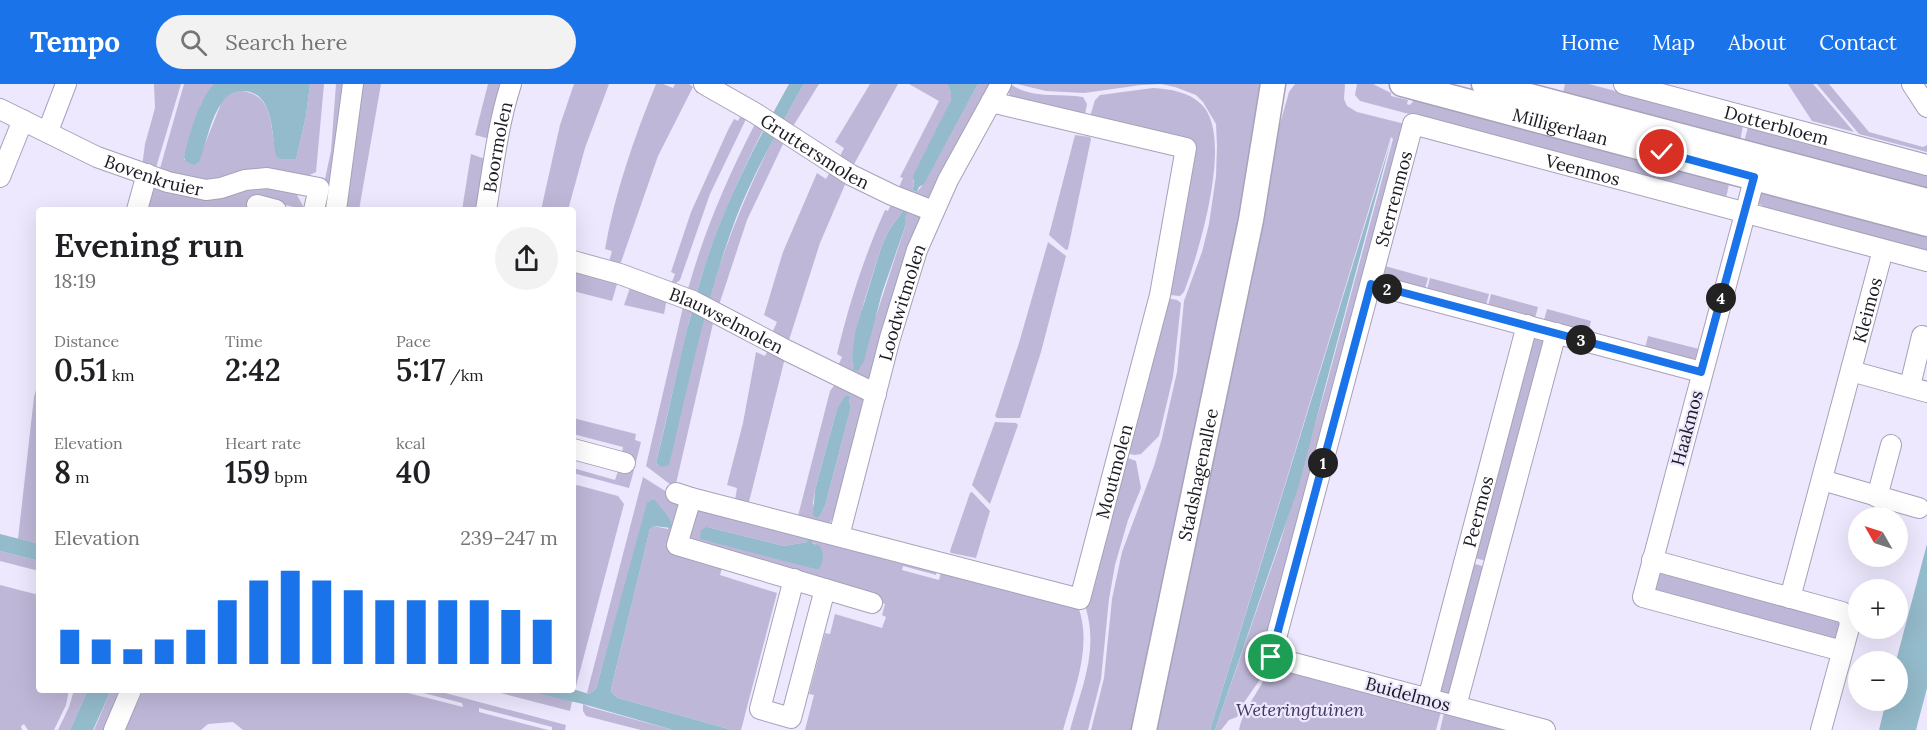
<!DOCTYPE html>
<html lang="en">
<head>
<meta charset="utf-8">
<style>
  body { margin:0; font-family:Lora,serif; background:#f2f2f2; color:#202124; height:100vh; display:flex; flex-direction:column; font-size:22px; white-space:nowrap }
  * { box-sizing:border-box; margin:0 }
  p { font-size:20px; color:#757577 }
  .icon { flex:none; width:33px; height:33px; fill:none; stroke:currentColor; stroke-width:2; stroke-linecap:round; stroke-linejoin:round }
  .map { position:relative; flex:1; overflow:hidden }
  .details { position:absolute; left:36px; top:123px; width:540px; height:486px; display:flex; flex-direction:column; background:#fff; border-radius:6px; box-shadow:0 6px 24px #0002 }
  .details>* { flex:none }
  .needle { width:39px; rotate:309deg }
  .buttons { position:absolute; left:1848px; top:423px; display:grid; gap:12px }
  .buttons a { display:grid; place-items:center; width:60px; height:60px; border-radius:50%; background:#fff; box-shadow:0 6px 24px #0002; font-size:30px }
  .pin { position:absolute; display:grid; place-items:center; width:51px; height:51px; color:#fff; margin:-26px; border:3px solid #fff; border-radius:50%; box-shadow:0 2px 6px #0007 }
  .km { position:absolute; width:30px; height:30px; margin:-15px; border-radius:50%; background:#222; color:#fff; font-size:16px; line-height:30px; text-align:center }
  .round { display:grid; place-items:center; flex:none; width:63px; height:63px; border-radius:32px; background:#f2f2f2 }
  .overview { display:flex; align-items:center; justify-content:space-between; height:102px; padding:0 18px }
  h1 { font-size:33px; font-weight:600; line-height:45px }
  .figures { display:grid; grid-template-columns:repeat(3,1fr); gap:9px; height:102px; padding:6px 18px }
  .figures div { display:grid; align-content:center }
  .figures b { font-size:30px; font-weight:600 }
  .figures small { font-size:16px; font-weight:400 }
  .figures p { font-size:16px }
  .chart { height:168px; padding:12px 18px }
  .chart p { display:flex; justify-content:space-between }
  .chart svg { width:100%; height:108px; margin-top:6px; stroke:#1a73e8; stroke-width:6 }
  header { display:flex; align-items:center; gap:36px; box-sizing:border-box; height:84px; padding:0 30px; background:#1a73e8; color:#fff }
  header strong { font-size:28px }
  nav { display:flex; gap:33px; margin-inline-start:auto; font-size:21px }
  .search { width:420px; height:54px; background:#f2f2f2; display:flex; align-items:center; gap:15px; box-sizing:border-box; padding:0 21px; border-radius:33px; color:#757577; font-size:22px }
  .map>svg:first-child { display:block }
</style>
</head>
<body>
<header>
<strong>Tempo</strong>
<div class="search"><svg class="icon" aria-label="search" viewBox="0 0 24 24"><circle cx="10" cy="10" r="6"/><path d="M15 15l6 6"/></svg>Search here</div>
<nav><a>Home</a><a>Map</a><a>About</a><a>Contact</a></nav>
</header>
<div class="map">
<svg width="1927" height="646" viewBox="0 0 1927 646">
  <rect width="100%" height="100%" fill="#ede8fd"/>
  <g fill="#bfb7d7" fill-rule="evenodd">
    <polygon points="154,0 181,0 155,87 142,83 145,60 155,24"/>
    <path d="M184,0H213L201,20L184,73V76L197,80L222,17C229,10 238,5 247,8C279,16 267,55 280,75H296L306,32L310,0H324L316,88L299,96L207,99L159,88Z"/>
    <polygon points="336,0 346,0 326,125 319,123 331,67"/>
    <polygon points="359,0 381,0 359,126 346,126 347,100"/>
    <polygon points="488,0 502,0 488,53 486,54 475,51"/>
    <polygon points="574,0 609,0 585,64 568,126 541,126 560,41"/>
    <path d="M656,0H663L673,4L675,0H689L693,3L658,72L620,181L609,178L612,167L605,165C615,108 634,54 656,0Z"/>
    <polygon points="804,0 819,0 792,44 782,39"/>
    <polygon points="870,0 898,0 853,82 840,72 844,64 835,58"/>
    <polygon points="909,0 947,0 951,9 951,16 913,97 914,100 912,106 917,108 924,99 978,0 996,0 978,22 950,72 953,74 946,79 928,114 925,115 899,103 903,94 900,93 939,17"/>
    <polygon points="1017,0 1265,0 1265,9 1136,646 1091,646 1104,594 1112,515 1122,468 1154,382 1162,354 1177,288 1184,217 1202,168 1209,140 1216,92 1217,62 1216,40 1203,18 1196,11 1175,3 1161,0 1141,1 1084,9 1046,7"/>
    <polygon points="1295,0 1345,0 1344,15 1347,22 1357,28 1405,40 1261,594 1245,617 1237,633 1229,636 1221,646 1215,646 1281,456 1325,306 1393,55 1391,53 1210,646 1151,646 1271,72 1289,8"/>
    <polygon points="1357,0 1373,0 1391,9 1391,12 1408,16 1407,20 1410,21 1415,15 1731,91 1726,114 1360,17 1355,11"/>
    <polygon points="1565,0 1589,0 1743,41 1739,64 1562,13"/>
    <polygon points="1788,0 1813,0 1854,48 1812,37"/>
    <polygon points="1817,0 1829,0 1869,48 1923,63 1927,61 1927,68 1859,50"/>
    <path d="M1012,1C1032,15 1060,9 1083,13L1087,20L1084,35L1011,13L1008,8Z"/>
    <path d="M1153,4C1170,5 1189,8 1201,20C1235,51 1198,171 1184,208L1180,212L1170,211L1195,64L1089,36L1095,16L1100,11Z"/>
    <polygon points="743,27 747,33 710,110 680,196 676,199 672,198 675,190 671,188 691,128 728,46 734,35 738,37"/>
    <path d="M755,40L764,44C737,97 712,153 696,211L688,205C704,148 727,94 755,40Z"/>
    <polygon points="1748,43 1927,90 1927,114 1742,65"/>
    <path d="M775,51L784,58L747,136L719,221L709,217C725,159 748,105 775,51Z"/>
    <polygon points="1075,51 1090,53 1091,55 1068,165 1066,166 1049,151"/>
    <polygon points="471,70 485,75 476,126 462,126"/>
    <polygon points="831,86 847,96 820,159 789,256 787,257 773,247 777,238 764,231 783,168 817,89 826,95"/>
    <polygon points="157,100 271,103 296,109 304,124 296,126 296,124 286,121 256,126 140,126 146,109"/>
    <polygon points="1767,102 1927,143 1927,168 1760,127 1762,121 1754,119 1756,108"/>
    <path d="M892,118L921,131L898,194L902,196L892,214L870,295L867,296L838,282L842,273L837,270C849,220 864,173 885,126L888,127ZM903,127L906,140L876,232L852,274L864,218L881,164L889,146Z"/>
    <polygon points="1048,158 1066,172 1041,268 1020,334 997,334 995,332 1019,259"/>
    <polygon points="573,181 617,200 612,217 573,207"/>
    <polygon points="1385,182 1428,194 1425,205 1384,192"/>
    <polygon points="1430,194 1489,210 1486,221 1427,206"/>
    <polygon points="630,204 667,214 664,230 624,221"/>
    <polygon points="1491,210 1538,223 1534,238 1488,222"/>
    <polygon points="1167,214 1177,216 1181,219 1173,293 1159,352 1141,370 1135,371 1124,369 1152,279"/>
    <polygon points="683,223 692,225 656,379 658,382 705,231 714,235 675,404 646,382"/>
    <polygon points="1547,225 1591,237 1588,249 1543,240"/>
    <polygon points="1529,252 1549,257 1491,478 1470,473"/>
    <polygon points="1648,252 1699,265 1697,273 1692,276 1645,264"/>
    <polygon points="769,264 785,274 749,418 747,419 735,416 737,404 727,401 743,339 756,268 765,272"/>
    <polygon points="39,295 39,460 18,455 34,313"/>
    <path d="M836,299L865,312L840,410L838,433L834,432L829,440L798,432L830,307ZM846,311L851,312L849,317L851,323L825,422L822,427H815L813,419L815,406L837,325L845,316Z"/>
    <polygon points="573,334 636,350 635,356 641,358 636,378 621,373 623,363 573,350"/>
    <polygon points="995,338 1016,339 1018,341 990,420 972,401"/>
    <path d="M1123,372L1136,377L1141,404L1128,436L1115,481L1109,515L1101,595L1088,646H1070C1082,601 1101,563 1083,516Z"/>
    <polygon points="573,384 615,396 619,384 634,386 629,404 573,389"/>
    <polygon points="643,393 681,417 673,465 723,481 720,491 777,509 741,646 732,646 618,614 612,609 611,605 650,445 654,442 668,445 668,432 658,421 649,417 596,605 589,610 587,609"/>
    <polygon points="577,401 618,412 624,420 575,606 573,605 573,403"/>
    <polygon points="972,408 990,427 976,474 951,469 950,467 970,409"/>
    <path d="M696,419L937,486L936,491L903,482L902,486L939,496L942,484L1078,522C1093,563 1074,606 1063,646H805L814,611L809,610L825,549L830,550L835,530L882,544L886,533L882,531L885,520L725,470L690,458L688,453ZM707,443L784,462L807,458L813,454L812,459L816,460L815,485Z"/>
    <polygon points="0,467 39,477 39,487 0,477"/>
    <polygon points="1468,478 1489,484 1455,612 1435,607"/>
    <polygon points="1660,487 1841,534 1837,558 1653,511"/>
    <polygon points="0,501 39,511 39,606 69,606 66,621 54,646 28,646 24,640 21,642 22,646 0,646"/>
    <path d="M1271,579L1442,624L1436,646H1239C1244,620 1264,604 1271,579Z"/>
    <polygon points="74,606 88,606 70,646 58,646 69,623"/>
    <polygon points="111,606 124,606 106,646 94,646"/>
    <polygon points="143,606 396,606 463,623 462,619 412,606 434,606 566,641 565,646 552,646 552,643 479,624 479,628 548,646 243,646 233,638 208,640 201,646 125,646"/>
    <polygon points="489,606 522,606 572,617 570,627"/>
    <polygon points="583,620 589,623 673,646 641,646 586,632 583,627"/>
    <polygon points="1445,625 1524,646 1440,646"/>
  </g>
  <g fill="#94bbcb">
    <path d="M213,0H310L306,32L296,75H280L276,72C271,51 275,8 243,7C235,7 227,11 223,17C210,34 207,58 199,78L195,81L185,77L184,73C190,48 197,21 213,0Z"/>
    <path d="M789,0H804C779,44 754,88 736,134C706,214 689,298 669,381C664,383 660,384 656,379C671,320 682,259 699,201C719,130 753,64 789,0Z"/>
    <polygon points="947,0 978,0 924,100 919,103 917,108 912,106 914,101 913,92 951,16 951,9"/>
    <polygon points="1392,53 1298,404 1215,646 1210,646"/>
    <polygon points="903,127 907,129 905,134 906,140 882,209 864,277 858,287 853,286 854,281 852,274 855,249 881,164 889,146"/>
    <polygon points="846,311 851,312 849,317 851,323 825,422 818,434 813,432 815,406 837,325"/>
    <path d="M651,416H655C661,425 674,435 671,444L654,442L650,445L611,605L612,609L618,614L732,646H673L583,620L522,606L573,605L589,610L596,605L647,419Z"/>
    <path d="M707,443L784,462L807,458L808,453L813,454L812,459L820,462C824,470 824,477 819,485H815L700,455L701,446Z"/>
    <polygon points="0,450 39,460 39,477 0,467"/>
    <polygon points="1927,460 1927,604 1916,646 1879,646 1886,617 1898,616 1896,577"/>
    <polygon points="88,606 111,606 93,646 70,646"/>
  </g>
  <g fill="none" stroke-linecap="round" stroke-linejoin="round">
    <g stroke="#a7a1b9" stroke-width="22">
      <g id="minor">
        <path id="s1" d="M704,0L755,29L851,91L892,111L933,127"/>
        <path id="s2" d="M1624,0L1927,81"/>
        <polyline points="1912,0 1927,23"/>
        <path id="s3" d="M0,25L97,73L168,98L206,106L221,104L245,96L267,94L319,104L314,126"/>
        <polyline points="48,47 66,0"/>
        <polyline points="1758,81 1643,513 1842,567"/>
        <polyline points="0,93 23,36"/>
        <polyline points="257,121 276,126"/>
        <polyline points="137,126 147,90"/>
        <polyline points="336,126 353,0"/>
        <path id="s4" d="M486,126C493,84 498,40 511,0"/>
        <path id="s5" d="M573,177L620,190L693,217L788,267L876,310"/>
        <polyline points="1371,200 1701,288"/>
        <polyline points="1851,287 1927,308"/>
        <polyline points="1910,302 1922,252"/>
        <polyline points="573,365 625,379"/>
        <polyline points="1822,396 1919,424"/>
        <polyline points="676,409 691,414 677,461 872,519"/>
        <polyline points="1877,413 1891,361"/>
        <path id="s6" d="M691,414L1080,515L1160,211L1186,64L991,18"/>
        <path id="s7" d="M839,452L890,254L917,166L948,96L1001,0"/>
        <polyline points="1652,476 1842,528 1848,532 1850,540 1821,646"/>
        <polyline points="794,495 760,625 791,634 825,505"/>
        <path id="s8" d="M1790,514L1883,166"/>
        <path id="s9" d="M1428,615L1527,241"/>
        <polyline points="1456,622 1556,249"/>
        <polyline points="114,646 131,606"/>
        <path id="s10" d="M1545,646L1271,573L1413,40L1927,177"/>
      </g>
    </g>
    <g stroke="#a7a1b9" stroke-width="27">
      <g id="major">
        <path id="s11" d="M1402,0L1927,140"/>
        <polyline points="1484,0 1927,117"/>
        <path id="s12" d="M1144,646L1251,136L1273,0"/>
      </g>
    </g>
    <use href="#minor" stroke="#fff" stroke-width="20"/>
    <use href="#major" stroke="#fff" stroke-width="24"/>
  </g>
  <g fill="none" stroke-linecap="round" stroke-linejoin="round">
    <g stroke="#fff" stroke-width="12">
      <polyline id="route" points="1271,573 1371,200 1701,288 1754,93 1662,68"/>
    </g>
    <use href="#route" stroke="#1a73e8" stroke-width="8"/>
  </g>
  <g text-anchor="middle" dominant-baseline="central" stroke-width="4.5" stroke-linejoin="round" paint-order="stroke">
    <g font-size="18" fill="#1c1a23" stroke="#ede8fd">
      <text stroke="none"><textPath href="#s2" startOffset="158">Dotterbloem</textPath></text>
      <text stroke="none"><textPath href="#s11" startOffset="164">Milligerlaan</textPath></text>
      <text stroke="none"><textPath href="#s4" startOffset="64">Boormolen</textPath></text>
      <text stroke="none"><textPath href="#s1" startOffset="130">Gruttersmolen</textPath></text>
      <text stroke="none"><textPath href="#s10" startOffset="1011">Veenmos</textPath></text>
      <text stroke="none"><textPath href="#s3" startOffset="168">Bovenkruier</textPath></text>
      <text stroke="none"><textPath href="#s10" startOffset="758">Sterrenmos</textPath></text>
      <text stroke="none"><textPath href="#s7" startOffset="242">Loodwitmolen</textPath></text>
      <text stroke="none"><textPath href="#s8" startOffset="298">Kleimos</textPath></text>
      <text stroke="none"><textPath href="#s5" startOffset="165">Blauwselmolen</textPath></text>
      <text transform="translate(1687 344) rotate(-75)">Haakmos</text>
      <text stroke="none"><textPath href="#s6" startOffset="534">Moutmolen</textPath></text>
      <text stroke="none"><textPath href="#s12" startOffset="261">Stadshagenallee</textPath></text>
      <text stroke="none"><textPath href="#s9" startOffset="194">Peermos</textPath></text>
      <text transform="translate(1408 610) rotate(15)">Buidelmos</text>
    </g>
    <g font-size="18" font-style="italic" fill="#433562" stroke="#ede8fd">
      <text x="1300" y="625">Weteringtuinen</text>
    </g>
  </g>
</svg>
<div class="buttons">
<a><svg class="needle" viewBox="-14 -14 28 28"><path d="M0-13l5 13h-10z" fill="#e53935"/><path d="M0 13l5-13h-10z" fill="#757577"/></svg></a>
<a>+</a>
<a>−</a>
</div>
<div class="pin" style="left:1271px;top:573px;background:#1e9e55"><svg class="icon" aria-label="arrive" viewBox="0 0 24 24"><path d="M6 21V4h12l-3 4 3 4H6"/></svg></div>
<div class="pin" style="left:1662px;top:68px;background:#d93025"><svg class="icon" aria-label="check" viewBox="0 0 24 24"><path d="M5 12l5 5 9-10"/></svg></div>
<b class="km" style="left:1323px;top:379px">1</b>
<b class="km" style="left:1387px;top:205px">2</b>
<b class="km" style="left:1581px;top:256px">3</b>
<b class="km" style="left:1721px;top:214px">4</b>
<section class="details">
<div class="overview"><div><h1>Evening run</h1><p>18:19</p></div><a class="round"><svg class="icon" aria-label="share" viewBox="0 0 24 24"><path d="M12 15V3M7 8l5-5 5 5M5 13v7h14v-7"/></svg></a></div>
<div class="figures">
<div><p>Distance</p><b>0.51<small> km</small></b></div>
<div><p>Time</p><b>2:42</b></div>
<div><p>Pace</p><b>5:17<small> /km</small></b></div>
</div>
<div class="figures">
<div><p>Elevation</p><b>8<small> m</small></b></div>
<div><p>Heart rate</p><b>159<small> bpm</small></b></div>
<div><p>kcal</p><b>40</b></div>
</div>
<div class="chart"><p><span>Elevation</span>239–247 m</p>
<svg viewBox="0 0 160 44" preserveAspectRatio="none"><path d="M5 44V30M15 44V34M25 44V38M35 44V34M45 44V30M55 44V18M65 44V10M75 44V6M85 44V10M95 44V14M105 44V18M115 44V18M125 44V18M135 44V18M145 44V22M155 44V26"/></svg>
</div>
</section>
</div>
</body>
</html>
